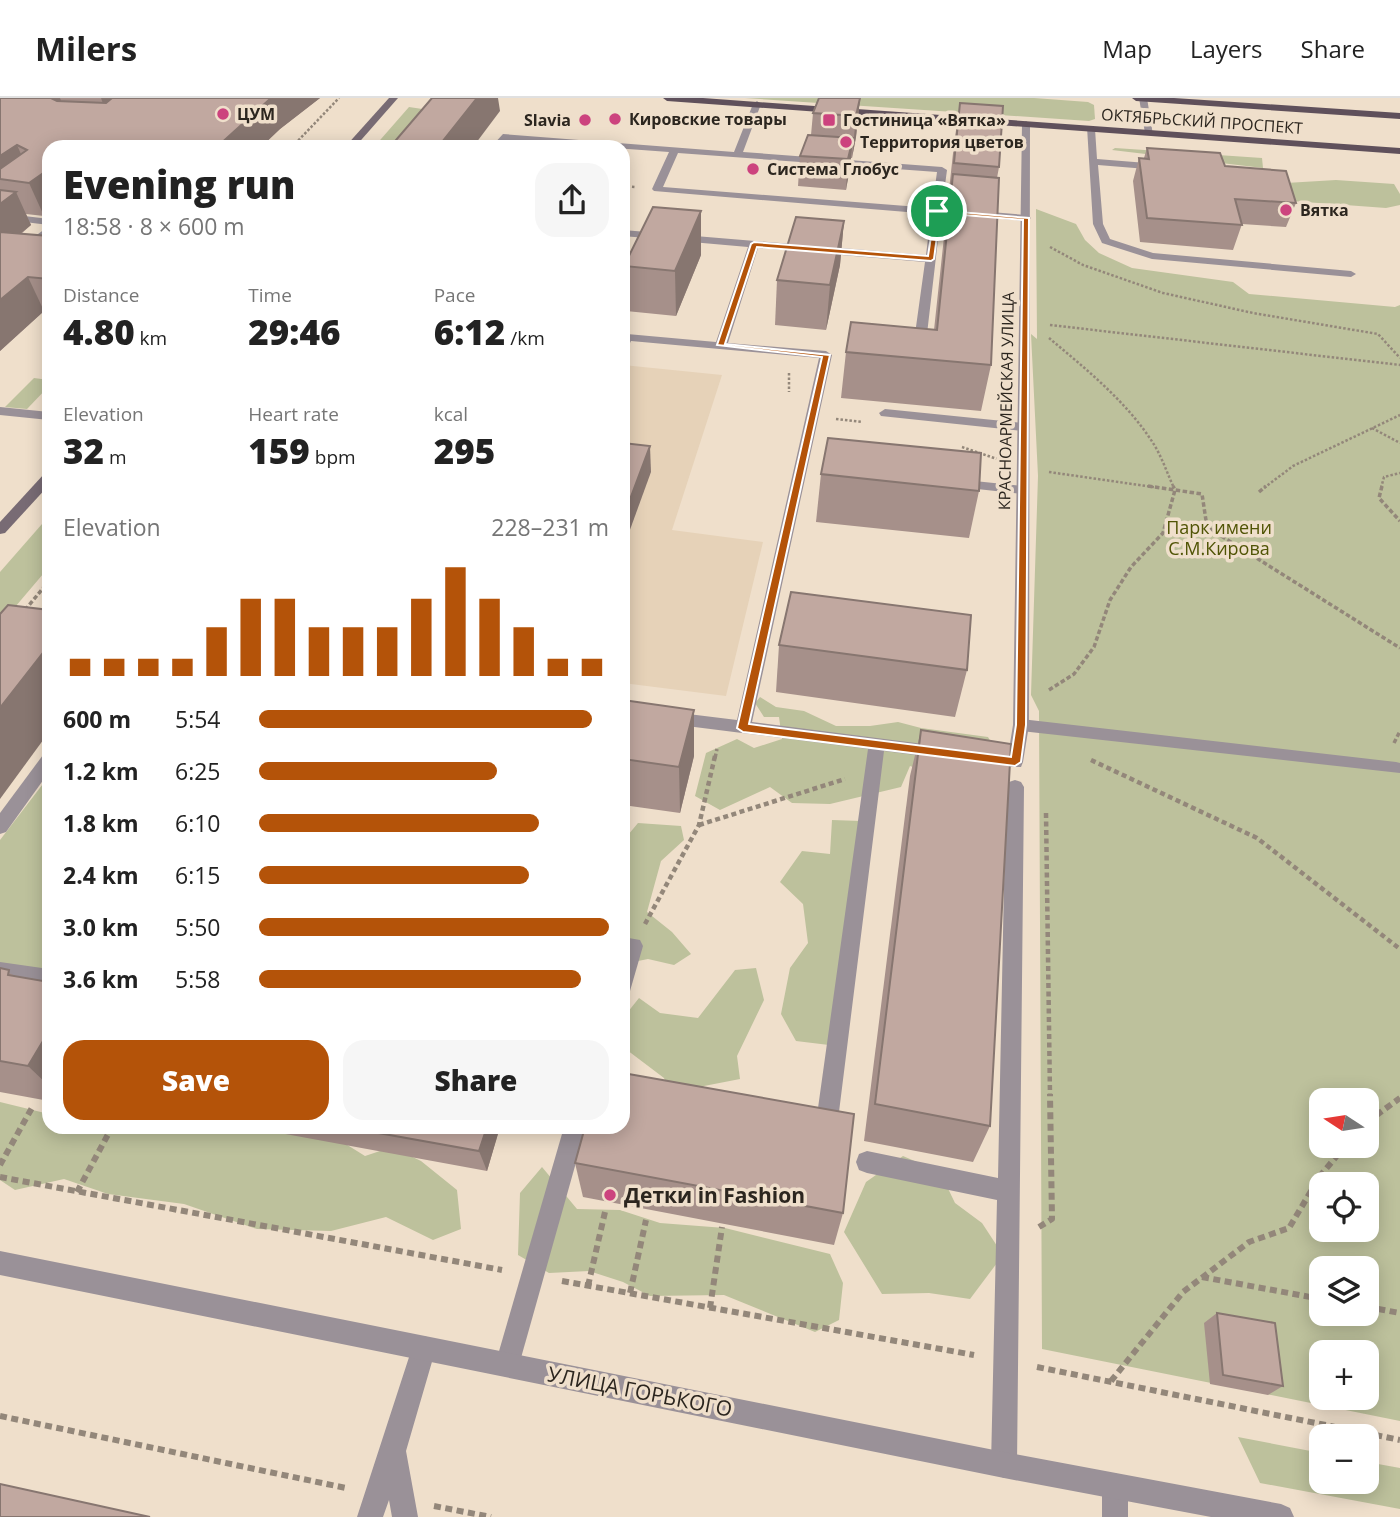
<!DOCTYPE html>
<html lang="en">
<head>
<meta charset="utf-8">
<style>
  body { margin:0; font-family:"Open Sans",sans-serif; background:#f6f6f6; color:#222; height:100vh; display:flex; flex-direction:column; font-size:26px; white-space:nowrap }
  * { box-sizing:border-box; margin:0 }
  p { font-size:23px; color:#767676 }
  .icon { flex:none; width:38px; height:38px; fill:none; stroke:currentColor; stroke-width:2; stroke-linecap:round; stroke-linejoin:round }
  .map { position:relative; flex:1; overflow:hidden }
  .drawer { position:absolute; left:42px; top:42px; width:588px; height:994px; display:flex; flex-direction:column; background:#fff; border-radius:21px; box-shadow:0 4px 18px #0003 }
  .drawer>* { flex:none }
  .needle { width:46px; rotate:282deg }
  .buttons { position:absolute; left:1309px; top:990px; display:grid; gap:14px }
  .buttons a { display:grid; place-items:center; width:70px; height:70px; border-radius:14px; background:#fff; box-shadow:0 4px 18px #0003; font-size:35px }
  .pin { position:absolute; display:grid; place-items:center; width:60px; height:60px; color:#fff; margin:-30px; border:4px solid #fff; border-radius:50%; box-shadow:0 2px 7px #0007 }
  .round { display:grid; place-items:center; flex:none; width:74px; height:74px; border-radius:21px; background:#f6f6f6 }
  .overview { display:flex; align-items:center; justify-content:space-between; height:119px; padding:0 21px }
  h1 { font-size:38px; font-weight:800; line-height:52px }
  .stats { display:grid; grid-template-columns:repeat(3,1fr); gap:10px; height:119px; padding:7px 21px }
  .stats div { display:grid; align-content:center }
  .stats b { font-size:35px; font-weight:800 }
  .stats small { font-size:19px; font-weight:400 }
  .stats p { font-size:19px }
  .chart { height:196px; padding:14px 21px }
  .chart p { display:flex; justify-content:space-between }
  .chart svg { width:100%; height:126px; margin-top:7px; stroke:#b45309; stroke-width:6 }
  .action { display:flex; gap:14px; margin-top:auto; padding:14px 21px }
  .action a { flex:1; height:80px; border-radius:21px; background:#b45309; color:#fff; font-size:28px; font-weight:800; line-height:80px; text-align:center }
  .action a+a { background:#f6f6f6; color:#222 }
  ul { padding:0 21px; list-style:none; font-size:23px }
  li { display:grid; grid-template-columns:112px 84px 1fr; align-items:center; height:52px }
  li i { height:18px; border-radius:9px; background:#b45309 }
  header { display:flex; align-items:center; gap:42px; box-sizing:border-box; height:98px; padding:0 35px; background:#fff; border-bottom:2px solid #e0e0e0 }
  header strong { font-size:33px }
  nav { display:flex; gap:38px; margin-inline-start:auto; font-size:24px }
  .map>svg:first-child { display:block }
</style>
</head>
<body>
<header>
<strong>Milers</strong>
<nav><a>Map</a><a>Layers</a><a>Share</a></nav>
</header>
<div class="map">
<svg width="1400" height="1419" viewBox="0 0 1400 1419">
  <rect width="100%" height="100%" fill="#efdfcb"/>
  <polygon fill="#e6d2b8" points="623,267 722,277 672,432 763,444 726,598 623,585"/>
  <g fill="#bdc19c" fill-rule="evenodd">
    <polygon points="745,0 1034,0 1088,4 1094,7 1095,21 1089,23"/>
    <polygon points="409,9 429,12 407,49 374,49"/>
    <polygon points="1115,50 1262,60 1263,70 1112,52"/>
    <polygon points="1336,82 1394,86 1400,96 1400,107 1386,110 1291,103 1286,85"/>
    <path d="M1036,111L1076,126L1085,142L1099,155L1132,170L1233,184L1249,196L1395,209L1400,207V1323L1042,1251L1039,613L1031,597L1038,378L1031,236L1037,241ZM1321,1003H1367V1048H1321ZM1321,1087H1367V1132H1321ZM1321,1171H1367V1216H1321ZM1321,1255H1367V1300H1321Z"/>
    <polygon points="34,280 49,282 49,288 27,311 5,309"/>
    <polygon points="49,418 49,469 10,515 0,516 0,474"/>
    <polygon points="760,599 776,609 804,613 836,628 870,628 898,624 921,630 988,639 1003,665 942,679 910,668 901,689 830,706 792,705 770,689 720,712 695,698 706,655 737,641 754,650 782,641 779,619 764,619 755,605"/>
    <polygon points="49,678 49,895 0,870 0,742"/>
    <polygon points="832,722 861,723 829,947 796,943 781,916 790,870 808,845 803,806 780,784 802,753 830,756"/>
    <polygon points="638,725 681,728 684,742 661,763 647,814 672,834 691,856 674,867 648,861 623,866 623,743"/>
    <polygon points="756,870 764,902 737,958 740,981 704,988 678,1017 664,980 623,949 623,920 639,900 660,915 698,920 735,872"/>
    <polygon points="0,1004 49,1016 49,1029 214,1029 328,1035 365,1058 392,1049 421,1063 457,1092 461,1131 433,1142 386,1119 331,1133 257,1131 184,1106 108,1096 64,1081 15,1092 0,1082"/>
    <polygon points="903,1058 940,1074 955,1105 982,1125 1003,1157 970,1201 929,1195 882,1196 844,1134 866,1084"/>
    <polygon points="542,1069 577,1111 620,1112 660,1125 725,1130 830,1156 843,1185 839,1222 815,1234 724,1197 650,1198 623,1184 589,1173 549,1175 518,1157 520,1095"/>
    <polygon points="1238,1339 1321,1355 1321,1384 1367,1384 1367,1364 1400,1370 1400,1411 1260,1385"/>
  </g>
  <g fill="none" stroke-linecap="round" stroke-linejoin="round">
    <g stroke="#93877a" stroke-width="2.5" stroke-dasharray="2.5 2" stroke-linecap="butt">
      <polyline points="292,49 339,0"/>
      <polyline points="623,88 636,89"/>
      <polyline points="1050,149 1083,167 1163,195 1253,215 1378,236 1400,260"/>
      <polyline points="1050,227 1400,267"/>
      <path d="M1049,240C1086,271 1127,304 1153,345C1162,359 1167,375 1174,390"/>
      <polyline points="789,275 789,294"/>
      <polyline points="836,321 862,324"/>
      <polyline points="1372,330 1400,345"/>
      <polyline points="962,349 1000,362"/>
      <polyline points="1049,374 1160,390"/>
      <polyline points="1264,390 1293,368 1400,317"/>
      <polyline points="1381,390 1384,379 1400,375"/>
    </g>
    <g stroke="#93877a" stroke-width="3.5" stroke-dasharray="4.5 2.5" stroke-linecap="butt">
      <polyline points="1148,388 1202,396 1207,429 1400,550"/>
      <polyline points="1382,388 1379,400 1400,423"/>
      <polyline points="1259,394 1266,388"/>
      <polyline points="25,512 49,483"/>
      <polyline points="1049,592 1074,576 1094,549 1110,502 1131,469 1163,435 1175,392 1173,388"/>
      <polyline points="1394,645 1400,633"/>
      <polyline points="715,660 717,651"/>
    </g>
    <g stroke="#93877a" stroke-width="4.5" stroke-dasharray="5 3.5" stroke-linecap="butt">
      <polyline points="1091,662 1257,740 1400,851"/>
      <polyline points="1046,715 1050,998"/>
      <polyline points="699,727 845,681"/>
      <polyline points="645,826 699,727 715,658"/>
    </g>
    <g stroke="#93877a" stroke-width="6" stroke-dasharray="7 4.5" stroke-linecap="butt">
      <polyline points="1367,1024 1400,1000"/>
      <polyline points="0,1067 33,1008"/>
      <polyline points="0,1079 502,1172"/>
      <polyline points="77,1094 112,1029"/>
      <polyline points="1039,1129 1052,1121 1050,996"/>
      <polyline points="1202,1179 1321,1201"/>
      <polyline points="562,1183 974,1257"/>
      <polyline points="588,1188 605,1114"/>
      <polyline points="630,1195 646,1122"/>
      <polyline points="1367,1209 1400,1215"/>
      <polyline points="710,1210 722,1129"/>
      <polyline points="1037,1269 1400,1342"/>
      <polyline points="1111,1283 1183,1194 1249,1144 1289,1130 1320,1078 1345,1048"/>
      <polyline points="0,1318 346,1390"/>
      <polyline points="434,1408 491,1419"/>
    </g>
    <g fill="#9a9198" fill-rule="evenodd">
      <path d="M757,3L761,6L743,54L942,69L947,72L942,110L1026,117L1031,120L1026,123L941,116L927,236L921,239L915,236L925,164L758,150L728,245L826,253L832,257L752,624L939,648L947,654L939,660L884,653L838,1022L835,1029L827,1032L806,1026L803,1019L806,1012L818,1010L868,651L623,620V608L737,622L819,260L631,243L627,251L623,253V237L627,236L716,244L748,149L623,138V132L926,157L931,116L654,93L652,91L669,54L506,42L501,49H491L503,36L734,54L753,6ZM678,55L937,74L932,110L663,89Z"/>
      <polygon points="1087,29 1095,31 1097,61 1159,66 1164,69 1159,72 1098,67 1103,126 1110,141 1153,155 1351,173 1356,176 1351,179 1152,161 1102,145 1093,126"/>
      <polygon points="0,115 49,121 49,127 0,121"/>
      <polygon points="49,128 49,136 36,147 49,148 49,154 23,151 23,147"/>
      <polygon points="0,309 49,314 49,322 0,317"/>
      <polygon points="885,311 1023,325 1029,329 1023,333 881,318 879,315"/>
      <polygon points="955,381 1022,388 1029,392 1022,396 950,388 948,385"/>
      <polygon points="1021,621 1396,664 1400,665 1400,675 1021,633 1013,627"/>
      <polygon points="49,655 49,674 6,734 0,736 0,715 43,657"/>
      <polygon points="1015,682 1021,684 1024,689 1017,1367 1013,1376 1004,1380 995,1376 991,1367 997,1102 867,1075 859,1072 856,1064 859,1056 867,1053 998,1080 1006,689 1009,684"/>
      <polygon points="623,839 640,842 643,848 630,893 623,896"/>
      <polygon points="0,864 49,871 49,889 0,880"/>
      <polygon points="564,1029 586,1029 519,1267 516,1276 507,1279 498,1276 495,1267"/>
      <polygon points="424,1238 433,1241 436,1250 406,1353 418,1419 392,1419 389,1402 383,1419 357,1419 412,1250 415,1241"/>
      <polygon points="1115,1375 1124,1379 1128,1388 1128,1419 1102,1419 1102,1388 1106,1379"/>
    </g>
    <g fill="#9a9198" fill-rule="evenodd">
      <polygon points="1139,0 1147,0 1153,37 1145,35"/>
      <polygon points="1026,23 1030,26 1029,627 1023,664 1021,669 1009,669 1007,664 1013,627 1022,26"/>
    </g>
    <polygon fill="#9a9198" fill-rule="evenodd" points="0,1153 1004,1354 1281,1406 1290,1410 1294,1419 1211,1419 1004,1380 0,1177"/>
    <g fill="#786b74" fill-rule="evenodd">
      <polygon points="389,0 398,0 355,49 345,49"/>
      <polygon points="49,375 49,387 5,435 0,436 0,424 44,376"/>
    </g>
    <g fill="#5f505b" fill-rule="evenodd">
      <polygon points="663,0 703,0 1400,50 1400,56 667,3"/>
      <polygon points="1132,0 1174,0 1400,15 1400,21 1136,3"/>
    </g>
  </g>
  <g fill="#a6908a">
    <polygon points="0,0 320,0 280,31 261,49 49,49 49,114 44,118 26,116 31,127 21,136 49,138 49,214 44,213 0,253"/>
    <polygon points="860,0 856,39 852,60 851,60 846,92 798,88 800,58 811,37 813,15"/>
    <polygon points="960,5 999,69 997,80 991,267 981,313 841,300 846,254 934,232 954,46"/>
    <polygon points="1147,50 1225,68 1296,105 1286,129 1242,126 1233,152 1140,144 1133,83 1139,60 1144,60"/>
    <polygon points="844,123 840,167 826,232 775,227 777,182"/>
    <polygon points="701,157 676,218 626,213 624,168"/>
    <polygon points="821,376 979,393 969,440 816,424"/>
    <polygon points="779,547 967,572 955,619 776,594"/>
    <polygon points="623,602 694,658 680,715 623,707"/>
    <polygon points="921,632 990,1028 973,1064 864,1043 910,678"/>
    <polygon points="0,870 15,878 49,884 49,1003 0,994"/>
    <polygon points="247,1029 500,1029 487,1073"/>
    <polygon points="575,1065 843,1115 834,1147 583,1099"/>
    <polygon points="1217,1215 1283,1288 1268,1297 1210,1286 1204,1225"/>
  </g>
  <g fill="#877670">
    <polygon points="50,0 60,0 69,23"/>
    <polygon points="101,0 145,0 110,26"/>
    <polygon points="271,0 320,0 280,31 261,49 217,49"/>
    <polygon points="477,0 498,0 500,13 473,49 438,49"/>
    <polygon points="860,0 856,39 852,60 856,18"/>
    <polygon points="853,40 850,70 846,92 848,61"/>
    <polygon points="17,47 31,79 0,81 0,58"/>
    <polygon points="48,71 49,114 44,118 29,85"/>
    <polygon points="16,94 31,127 0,152 0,106"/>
    <polygon points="701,113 701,157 676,218 675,173"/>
    <polygon points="844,123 840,167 826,232 830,187"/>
    <polygon points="28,179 44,213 0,253 0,202"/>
    <polygon points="650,348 651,374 623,451 623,420"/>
    <polygon points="49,547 49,634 0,701 0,610"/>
    <polygon points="694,612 694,658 680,715 679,669"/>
    <polygon points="49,933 49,988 28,968"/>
    <polygon points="487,1029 500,1029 487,1073 479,1053"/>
  </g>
  <g fill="#c1a8a0" stroke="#877670" stroke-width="2">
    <polygon points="0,0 51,0 57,3 106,5 112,0 271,0 217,49 49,49 49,71 29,85 0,81 0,71 27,52 17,47 0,58"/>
    <polygon points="432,0 477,0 438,49 390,49"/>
    <polygon points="819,0 860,0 856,18 813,15"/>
    <polygon points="960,5 1003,8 999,69 954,65"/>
    <polygon points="808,37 853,40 848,61 800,58"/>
    <polygon points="1147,50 1220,55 1225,68 1286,73 1296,105 1235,101 1242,127 1147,120 1139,60 1149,61"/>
    <polygon points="953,76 999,80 991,267 846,254 851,224 937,232"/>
    <polygon points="0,92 16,94 0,106"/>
    <polygon points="653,109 701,113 675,173 624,168"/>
    <polygon points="796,119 844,123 830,187 777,182"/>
    <polygon points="0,134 49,138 49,181 28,179 0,202"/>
    <polygon points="828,340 981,355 979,393 821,376"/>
    <polygon points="623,345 650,348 623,420"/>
    <polygon points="791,494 971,517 967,572 779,547"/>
    <polygon points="8,507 49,512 49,547 0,610 0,516"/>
    <polygon points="623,602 694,612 679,669 623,661"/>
    <polygon points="921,632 1011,646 990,1028 875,1006"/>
    <polygon points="0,870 9,872 8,877 49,884 49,933 28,968 0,963"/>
    <polygon points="623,975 854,1016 843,1115 575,1065 585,1029 623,1029"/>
    <polygon points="345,1029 487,1029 479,1053"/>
    <polygon points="1217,1215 1275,1225 1283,1288 1223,1277"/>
    <polygon points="0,1386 150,1419 0,1419"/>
  </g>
  <path fill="#b45309" stroke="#fff" stroke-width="2" fill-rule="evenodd" d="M935,112L1029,120L1026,627L1021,664L1015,668L743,634L737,630L822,259L717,247L751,146L754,144L928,158ZM940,115L1023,122L1016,627L1011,659L749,626L830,257L725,246L757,149L931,163L934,161Z"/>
  <g fill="#cc437e" stroke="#efdfcb" stroke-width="2.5">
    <circle cx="223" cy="16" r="7"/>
    <circle cx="615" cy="21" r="7"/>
    <circle cx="585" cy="22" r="7"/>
    <rect x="822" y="15" width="14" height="14" rx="3.5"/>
    <circle cx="846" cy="44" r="7"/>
    <circle cx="753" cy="71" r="7"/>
    <circle cx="1286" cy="112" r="7"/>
    <circle cx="610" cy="1097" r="7"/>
  </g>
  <g text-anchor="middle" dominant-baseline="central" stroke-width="7" stroke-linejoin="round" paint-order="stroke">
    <g font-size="16" font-weight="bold" fill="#2c261f" stroke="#efdfcb" text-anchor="start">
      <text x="237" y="16">ЦУМ</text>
      <text x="629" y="21">Кировские товары</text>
      <text x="571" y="22" text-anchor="end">Slavia</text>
      <text x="843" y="22">Гостиница «Вятка»</text>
      <text x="860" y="44">Территория цветов</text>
      <text x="767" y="71">Система Глобус</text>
      <text x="1300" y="112">Вятка</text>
    </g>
    <g font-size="16" fill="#2c261f" stroke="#efdfcb">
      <text transform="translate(1202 23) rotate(4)">ОКТЯБРЬСКИЙ ПРОСПЕКТ</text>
      <text transform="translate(1006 303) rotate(-89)">КРАСНОАРМЕЙСКАЯ УЛИЦА</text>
    </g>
    <g font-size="18" fill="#505405" stroke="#efdfcb">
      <text x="1219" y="429">Парк имени<tspan x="1219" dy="21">С.М.Кирова</tspan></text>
    </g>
    <g font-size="21" font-weight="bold" fill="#2c261f" stroke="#efdfcb" text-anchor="start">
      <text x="624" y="1097">Детки in Fashion</text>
    </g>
    <g font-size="21" fill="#2c261f" stroke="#efdfcb">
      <text transform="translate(640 1293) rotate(11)">УЛИЦА ГОРЬКОГО</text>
    </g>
  </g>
</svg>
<div class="buttons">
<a><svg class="needle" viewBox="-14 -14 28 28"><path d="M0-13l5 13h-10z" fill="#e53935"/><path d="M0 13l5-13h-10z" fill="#767676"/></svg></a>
<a><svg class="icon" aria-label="locate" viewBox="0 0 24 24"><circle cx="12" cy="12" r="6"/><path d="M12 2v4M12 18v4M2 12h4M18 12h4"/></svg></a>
<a><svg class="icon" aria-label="layers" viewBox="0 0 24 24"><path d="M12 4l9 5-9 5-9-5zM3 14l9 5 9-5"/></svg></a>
<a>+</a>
<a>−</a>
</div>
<div class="pin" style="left:937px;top:113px;background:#1e9e55"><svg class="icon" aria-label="arrive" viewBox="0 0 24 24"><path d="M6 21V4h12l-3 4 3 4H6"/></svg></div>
<section class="drawer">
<div class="overview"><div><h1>Evening run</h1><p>18:58 · 8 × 600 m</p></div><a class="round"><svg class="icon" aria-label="share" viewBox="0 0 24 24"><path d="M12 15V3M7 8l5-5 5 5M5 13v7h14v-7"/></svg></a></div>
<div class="stats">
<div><p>Distance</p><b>4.80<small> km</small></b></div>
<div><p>Time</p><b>29:46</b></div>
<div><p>Pace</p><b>6:12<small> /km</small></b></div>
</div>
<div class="stats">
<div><p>Elevation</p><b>32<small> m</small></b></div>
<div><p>Heart rate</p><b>159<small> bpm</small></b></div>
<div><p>kcal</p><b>295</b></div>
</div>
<div class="chart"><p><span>Elevation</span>228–231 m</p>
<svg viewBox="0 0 160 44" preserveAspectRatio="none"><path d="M5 44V38M15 44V38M25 44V38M35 44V38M45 44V27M55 44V17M65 44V17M75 44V27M85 44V27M95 44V27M105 44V17M115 44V6M125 44V17M135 44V27M145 44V38M155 44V38"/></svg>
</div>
<ul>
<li><b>600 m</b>5:54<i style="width:95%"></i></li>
<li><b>1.2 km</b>6:25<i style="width:68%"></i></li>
<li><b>1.8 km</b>6:10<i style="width:80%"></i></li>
<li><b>2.4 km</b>6:15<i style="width:77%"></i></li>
<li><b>3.0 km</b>5:50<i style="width:100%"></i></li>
<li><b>3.6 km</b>5:58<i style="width:92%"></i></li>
</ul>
<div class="action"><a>Save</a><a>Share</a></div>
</section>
</div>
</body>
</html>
